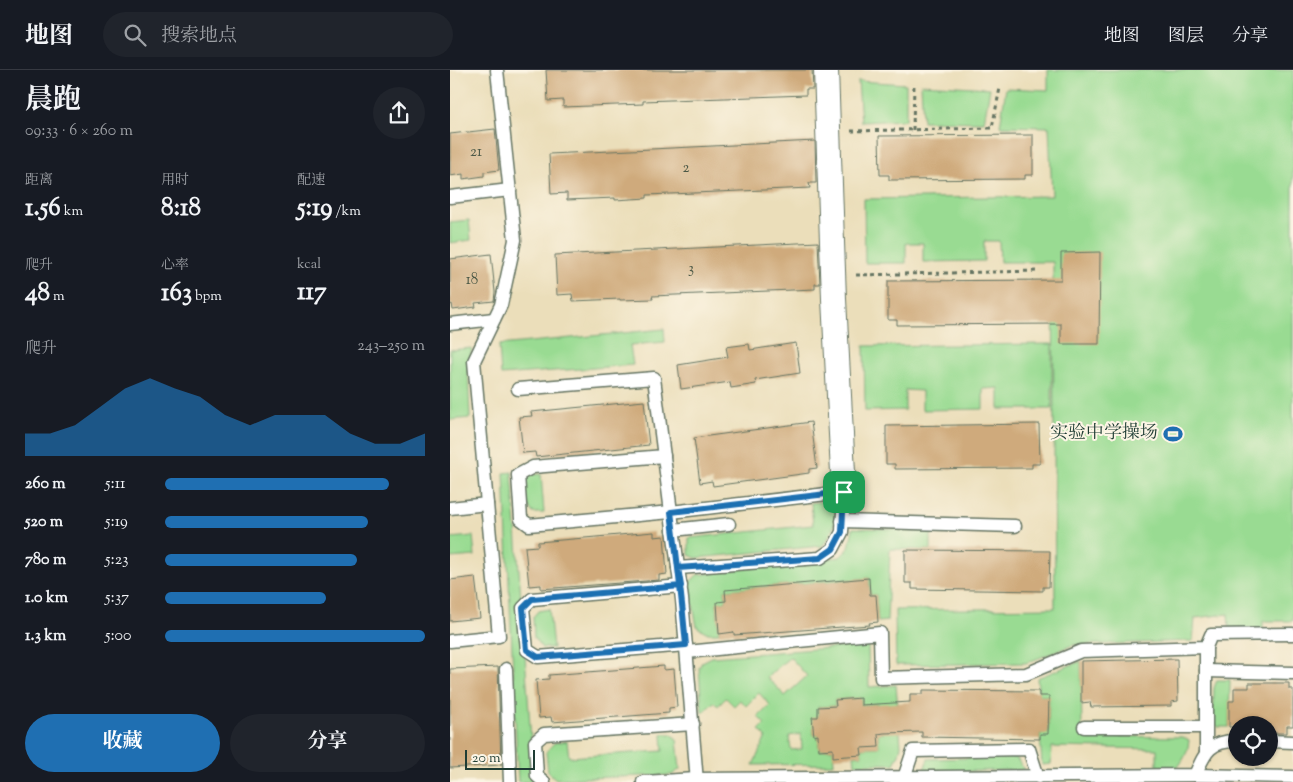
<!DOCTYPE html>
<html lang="zh">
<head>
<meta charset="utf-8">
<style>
  body { margin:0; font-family:"Sorts Mill Goudy","Noto Serif SC",serif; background:#20242c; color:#f1f3f6; height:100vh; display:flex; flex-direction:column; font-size:19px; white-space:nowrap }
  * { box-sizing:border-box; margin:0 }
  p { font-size:16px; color:#9ea1a6 }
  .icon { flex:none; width:28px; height:28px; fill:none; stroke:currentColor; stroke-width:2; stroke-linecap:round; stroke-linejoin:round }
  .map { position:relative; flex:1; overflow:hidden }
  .sheet { display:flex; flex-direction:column; background:#171b24; width:450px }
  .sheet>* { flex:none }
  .tools { position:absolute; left:778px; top:646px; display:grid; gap:10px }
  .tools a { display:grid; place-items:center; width:50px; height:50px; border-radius:50%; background:#171b24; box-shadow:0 1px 4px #0004; font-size:25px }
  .scale { position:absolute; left:15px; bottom:12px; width:70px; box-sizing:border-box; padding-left:5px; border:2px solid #1f3d34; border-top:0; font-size:14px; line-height:18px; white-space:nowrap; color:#1f3d34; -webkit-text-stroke:4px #fcf5e5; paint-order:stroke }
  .pin { position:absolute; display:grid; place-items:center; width:42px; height:42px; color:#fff; margin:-21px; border-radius:10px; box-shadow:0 2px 8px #0006 }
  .round { display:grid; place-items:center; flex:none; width:52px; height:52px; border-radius:26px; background:#20242c }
  .overview { display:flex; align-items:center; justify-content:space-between; height:85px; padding:0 25px }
  h1 { font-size:28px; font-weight:700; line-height:38px }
  .figures { display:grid; grid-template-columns:repeat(3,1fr); gap:8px; height:85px; padding:5px 25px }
  .figures div { display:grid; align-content:center }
  .figures b { font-size:25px; font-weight:700 }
  .figures small { font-size:14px; font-weight:400 }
  .figures p { font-size:14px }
  .chart { height:140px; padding:10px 25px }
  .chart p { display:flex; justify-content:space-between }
  .chart svg { width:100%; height:90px; margin-top:5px; fill:#1f6fb2; opacity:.7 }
  .action { display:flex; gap:10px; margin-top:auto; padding:10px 25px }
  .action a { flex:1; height:58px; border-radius:30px; background:#1f6fb2; color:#fff; font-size:20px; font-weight:700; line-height:58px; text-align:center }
  .action a+a { background:#20242c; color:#f1f3f6 }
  ul { padding:0 25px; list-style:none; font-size:16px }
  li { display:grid; grid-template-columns:80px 60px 1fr; align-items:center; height:38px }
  li i { height:12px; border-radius:6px; background:#1f6fb2 }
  header { display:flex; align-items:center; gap:30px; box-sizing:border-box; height:70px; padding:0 25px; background:#171b24; border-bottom:1px solid #363941 }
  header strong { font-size:24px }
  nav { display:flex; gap:28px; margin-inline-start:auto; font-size:18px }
  .search { width:350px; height:45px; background:#20242c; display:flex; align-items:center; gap:12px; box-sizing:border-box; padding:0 18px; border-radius:28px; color:#9ea1a6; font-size:19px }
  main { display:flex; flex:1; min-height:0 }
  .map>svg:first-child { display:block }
</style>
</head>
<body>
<header>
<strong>地图</strong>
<div class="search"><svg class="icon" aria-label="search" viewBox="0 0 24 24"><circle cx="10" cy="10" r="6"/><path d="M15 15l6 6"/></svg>搜索地点</div>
<nav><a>地图</a><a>图层</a><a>分享</a></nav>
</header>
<main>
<section class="sheet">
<div class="overview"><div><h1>晨跑</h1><p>09:33 · 6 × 260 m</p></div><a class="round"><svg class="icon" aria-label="share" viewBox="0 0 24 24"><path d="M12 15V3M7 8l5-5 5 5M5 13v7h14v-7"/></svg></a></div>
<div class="figures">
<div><p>距离</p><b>1.56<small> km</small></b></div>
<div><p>用时</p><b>8:18</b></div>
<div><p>配速</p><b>5:19<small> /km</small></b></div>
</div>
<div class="figures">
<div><p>爬升</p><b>48<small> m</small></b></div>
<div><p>心率</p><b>163<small> bpm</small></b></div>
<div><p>kcal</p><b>117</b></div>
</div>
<div class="chart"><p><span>爬升</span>243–250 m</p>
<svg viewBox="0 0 160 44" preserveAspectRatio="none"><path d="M0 44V33L10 33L20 29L30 20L40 11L50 6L60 11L70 15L80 24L90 29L100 24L110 24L120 24L130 33L140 38L150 38L160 33V44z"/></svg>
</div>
<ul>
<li><b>260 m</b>5:11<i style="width:86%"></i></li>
<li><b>520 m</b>5:19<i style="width:78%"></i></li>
<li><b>780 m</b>5:23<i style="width:74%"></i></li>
<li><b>1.0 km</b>5:37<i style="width:62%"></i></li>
<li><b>1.3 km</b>5:00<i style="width:100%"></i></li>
</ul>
<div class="action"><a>收藏</a><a>分享</a></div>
</section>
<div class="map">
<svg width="843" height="712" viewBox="0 0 843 712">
  <rect width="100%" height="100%" fill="#fcf5e5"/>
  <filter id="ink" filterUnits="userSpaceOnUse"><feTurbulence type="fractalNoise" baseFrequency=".02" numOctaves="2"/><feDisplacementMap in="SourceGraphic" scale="10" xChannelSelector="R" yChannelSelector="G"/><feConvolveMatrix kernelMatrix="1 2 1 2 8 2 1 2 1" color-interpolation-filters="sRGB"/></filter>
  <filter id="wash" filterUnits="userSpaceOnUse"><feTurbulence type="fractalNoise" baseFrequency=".0096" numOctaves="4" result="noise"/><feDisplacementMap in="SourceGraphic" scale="20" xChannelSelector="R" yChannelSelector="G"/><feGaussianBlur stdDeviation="1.12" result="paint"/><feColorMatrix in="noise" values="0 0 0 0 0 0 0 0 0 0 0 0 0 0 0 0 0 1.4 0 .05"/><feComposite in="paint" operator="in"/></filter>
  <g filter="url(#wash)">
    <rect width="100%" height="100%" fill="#ebdeba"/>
    <g fill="#99db92" stroke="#5c8c63" fill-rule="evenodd">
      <polygon points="598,0 843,0 843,551 813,551 813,559 779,558 778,544 745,548 743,571 623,575 576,593 446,595 445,540 605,538 603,192 550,192 549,171 534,171 534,191 473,192 473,173 456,173 456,193 415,193 414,129 602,126 599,57 550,56 556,18 598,20"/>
      <polygon points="408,11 456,14 456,50 411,52"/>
      <polygon points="471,14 540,18 534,52 473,51"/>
      <polygon points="19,150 21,170 0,173 0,152"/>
      <polygon points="214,259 215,272 180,275 183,295 51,305 49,275"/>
      <polygon points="602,274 602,339 549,339 549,318 533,319 533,339 472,340 472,321 455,320 455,340 415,341 414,276"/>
      <polygon points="22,278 18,297 20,348 0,350 0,280"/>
      <polygon points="62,402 84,712 68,712 54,403"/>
      <path d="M91,404L94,443H83C75,432 70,419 79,405Z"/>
      <path d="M385,430C387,447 384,464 372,476L246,488L239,485V468L363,455L361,433Z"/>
      <polygon points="403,458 481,460 481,480 440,479 437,551 428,552 426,525 420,525 419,508 275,520 276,531 267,533 269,563 258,563 247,557 239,513 247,505 390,487 399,478"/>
      <polygon points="23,466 25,486 0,488 0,468"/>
      <polygon points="99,539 103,578 92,578 84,568 83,547 88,541"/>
      <path d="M418,575L419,617L446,615L451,676L449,684L444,694H405L404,686L412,685L411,678L429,677L428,664L434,663L433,645L429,634L411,635V628L385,630V636L368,637V647L363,648L364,665H368L369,680L383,679L384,694L303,695L316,667L309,660L315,654L308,647L320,635L309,623L296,636L290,630L284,636L276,628L268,636L264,632L252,643L249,598L252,592L262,587ZM340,587L357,606L335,626L317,607ZM351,664L352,679L341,680L339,666Z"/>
      <path d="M631,591L632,666L733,667L739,670C738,681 735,688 728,697L707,696V679L602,677L601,694L592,695L590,664L598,663L599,626H589L587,608Z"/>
      <polygon points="767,610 780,610 779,657 768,657 763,652 764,618"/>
      <polygon points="212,664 222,664 227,670 230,699 222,705 106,709 98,702 96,682 104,673 117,671 119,687 213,681"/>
      <polygon points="566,687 574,700 473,702 478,689"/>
    </g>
    <g id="blocks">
      <g fill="#cfaa7c">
        <polygon points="96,0 362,0 363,19 356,19 356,25 193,31 193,34 113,37 113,30 98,31"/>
        <polygon points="45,59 49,100 34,102 34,106 13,109 13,104 0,106 0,64"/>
        <polygon points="583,65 583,105 575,105 575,109 439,110 439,105 430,105 429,66"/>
        <polygon points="365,71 366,113 359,113 360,118 197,125 197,128 165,130 165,128 117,130 117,123 101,124 99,84"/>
        <polygon points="368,172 370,214 365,214 365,219 202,226 203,229 170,230 170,229 123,231 122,224 107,225 105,185"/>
        <polygon points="650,182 649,274 611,274 611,254 447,255 447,250 438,250 438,211 611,210 611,183"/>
        <polygon points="41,184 45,222 44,231 25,233 26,237 3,240 2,234 0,235 0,189"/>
        <polygon points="346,273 350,303 305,310 306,314 281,318 280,312 231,319 228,295 278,287 276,277 299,274 300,280"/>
        <polygon points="194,331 199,375 86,387 85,382 73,383 69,347 82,346 81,342"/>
        <polygon points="361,352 367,398 359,399 359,403 263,416 262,411 250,413 244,368"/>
        <polygon points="589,354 590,394 582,394 582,398 445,399 445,394 436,394 436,356"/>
        <polygon points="204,462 204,467 214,466 217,504 209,505 209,510 91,519 91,515 79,516 75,477 88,476 88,472"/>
        <polygon points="455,480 600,481 599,517 593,517 593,521 462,519 462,513 455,513"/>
        <polygon points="25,507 30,548 0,551 0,510"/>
        <polygon points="419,508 420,525 426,525 428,552 419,553 420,555 365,559 284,565 284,562 269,564 267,532 276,531 275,520"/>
        <polygon points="727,589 728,631 721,632 721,636 641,637 640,632 631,633 631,591"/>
        <polygon points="214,596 214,600 224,599 227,637 219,638 219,643 102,652 101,647 89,648 86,610 99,609 99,605"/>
        <polygon points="48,597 51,695 0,698 0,599"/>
        <polygon points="799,613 839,613 839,619 843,619 843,656 837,656 837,663 819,663 819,655 786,655 786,657 779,657 779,631 784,631 784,618 799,618"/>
        <polygon points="473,620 589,621 589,626 599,626 598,664 590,664 590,669 472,667 472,662 434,663 428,664 429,677 411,678 412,685 383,687 383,679 369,680 368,665 364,666 362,647 368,647 368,637 386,636 385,630 411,628 411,635 460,632 460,624 473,624"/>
      </g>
    </g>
  </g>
  <g filter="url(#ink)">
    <use href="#blocks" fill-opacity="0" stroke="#667563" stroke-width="1"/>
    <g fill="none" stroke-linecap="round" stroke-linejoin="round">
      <g stroke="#667563" stroke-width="15">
        <g id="service">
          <polyline points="0,127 60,120"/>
          <polyline points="0,254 44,249"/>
          <polyline points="68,319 204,308 232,529 247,712"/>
          <polyline points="214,386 83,397 68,405 71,449 79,455 221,442 394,422 392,462 383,479 370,488 228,498"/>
          <polyline points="0,438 37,434"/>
          <polyline points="392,451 565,456"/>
          <polyline points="223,460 279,454"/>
          <polyline points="231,516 82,529 73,538 77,580 88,587 236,575"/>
          <polyline points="0,571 49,566 24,291 51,235 65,170 47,0"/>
          <polyline points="237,582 430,563 431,608 576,604 631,581 756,577 761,565 843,564"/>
          <polyline points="56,599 60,712"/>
          <polyline points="756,601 843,603"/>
          <polyline points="634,657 755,657"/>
          <polyline points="819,671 843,672"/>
          <polyline points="756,682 756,577"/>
          <polyline points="745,705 843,707"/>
          <polyline points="454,708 463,681 579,679 588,707"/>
          <polyline points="94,712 87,706 85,672 94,664 243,654"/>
          <path d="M193,712L247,709L745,705C755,683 759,671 786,671"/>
        </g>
      </g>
      <g stroke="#667563" stroke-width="26">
        <polyline id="minor" points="376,0 384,229 394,422"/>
      </g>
      <g stroke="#667563" stroke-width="3" stroke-dasharray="4 4" stroke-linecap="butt">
        <polyline points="463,60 464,14"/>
        <polyline points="401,61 542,58 550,18"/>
        <polyline points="406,205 588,201"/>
      </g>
      <use href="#service" stroke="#fff" stroke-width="12"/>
      <use href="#minor" stroke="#fff" stroke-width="24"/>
    </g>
  </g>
  <g fill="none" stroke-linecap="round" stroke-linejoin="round" filter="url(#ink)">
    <g stroke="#fff" stroke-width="10">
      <path id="route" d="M394,422L392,462L383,479L370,488L228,498L231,516L82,529L73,538L77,580L88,587L236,575C232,531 227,487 221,442L394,422"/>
    </g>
    <use href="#route" stroke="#1f6fb2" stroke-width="6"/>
  </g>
  <defs>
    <g id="stadium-bare" transform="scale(1.5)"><path d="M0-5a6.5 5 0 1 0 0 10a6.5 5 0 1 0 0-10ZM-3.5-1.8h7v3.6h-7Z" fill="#1f6fb2" stroke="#fcf5e5" stroke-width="2.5" paint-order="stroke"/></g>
  </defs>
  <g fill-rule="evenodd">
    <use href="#stadium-bare" x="723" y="364"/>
  </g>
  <g text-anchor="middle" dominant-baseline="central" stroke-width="4" stroke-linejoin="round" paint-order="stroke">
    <g font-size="15" fill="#4b5846">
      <text x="26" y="82">21</text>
      <text x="236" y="98">2</text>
      <text x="241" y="199">3</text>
      <text x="22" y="210">18</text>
    </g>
    <g font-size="18" fill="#1f3d34" stroke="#fcf5e5" text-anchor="end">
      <text x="708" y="364">实验中学操场</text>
    </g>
  </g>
</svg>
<div class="tools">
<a><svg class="icon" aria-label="locate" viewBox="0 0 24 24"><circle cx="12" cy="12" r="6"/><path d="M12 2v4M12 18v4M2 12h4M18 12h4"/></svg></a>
</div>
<div class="scale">20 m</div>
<div class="pin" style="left:394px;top:422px;background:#1e9e55"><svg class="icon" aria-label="arrive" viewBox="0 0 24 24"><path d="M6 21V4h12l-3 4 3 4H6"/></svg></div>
</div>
</main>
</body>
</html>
